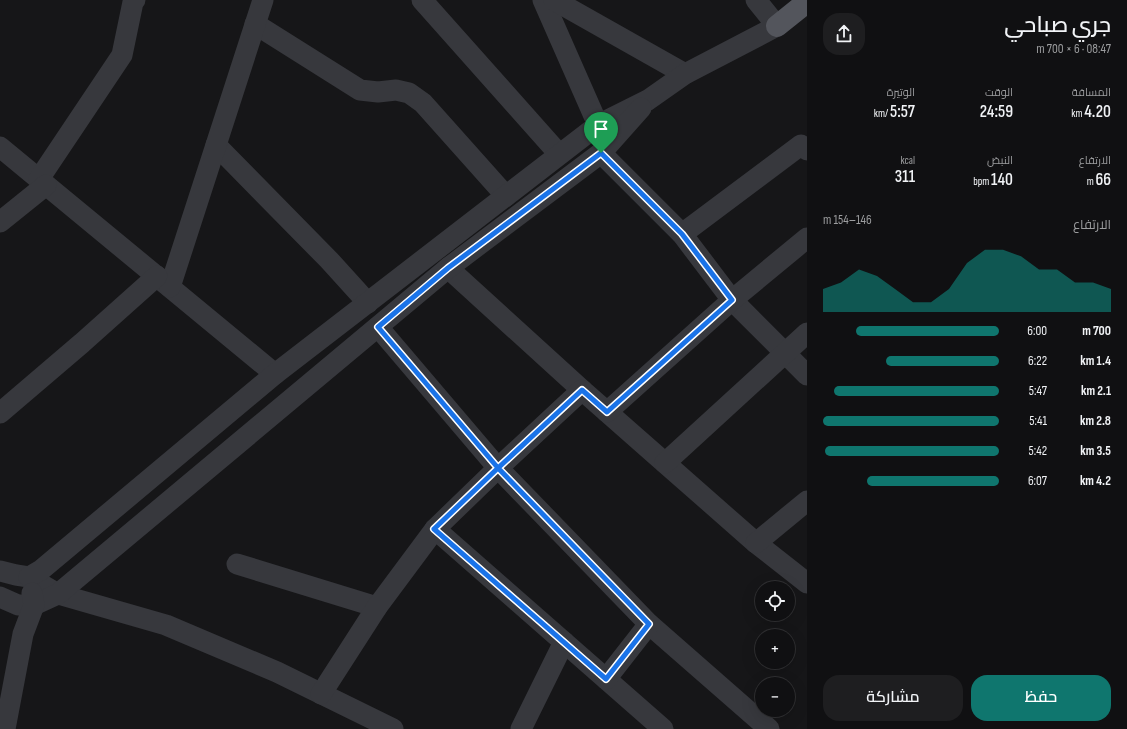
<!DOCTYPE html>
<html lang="ar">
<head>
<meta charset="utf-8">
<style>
  body { margin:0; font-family:"Sofia Sans Condensed",Cairo,sans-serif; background:#1e1e20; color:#f1f3f6; direction:rtl; height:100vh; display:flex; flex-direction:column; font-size:15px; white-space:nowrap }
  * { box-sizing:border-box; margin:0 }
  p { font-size:13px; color:#9c9d9f }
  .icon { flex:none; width:22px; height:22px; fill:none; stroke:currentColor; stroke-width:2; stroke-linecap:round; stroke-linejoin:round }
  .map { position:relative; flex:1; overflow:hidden; direction:ltr }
  .sheet { display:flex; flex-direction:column; background:#101012; width:320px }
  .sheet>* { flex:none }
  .buttons { position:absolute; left:755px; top:581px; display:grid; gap:8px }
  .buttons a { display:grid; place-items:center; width:40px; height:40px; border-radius:50%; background:#101012; box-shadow:0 4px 16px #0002,0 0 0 1px #303032; font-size:20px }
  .pin { position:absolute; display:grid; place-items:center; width:34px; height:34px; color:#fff; margin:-41px -17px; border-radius:50% 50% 50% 0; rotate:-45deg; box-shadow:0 0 4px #0007 }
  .pin .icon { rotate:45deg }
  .round { display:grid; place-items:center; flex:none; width:42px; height:42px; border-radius:16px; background:#1e1e20 }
  .summary { display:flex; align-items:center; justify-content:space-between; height:68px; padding:0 16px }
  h1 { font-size:22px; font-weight:600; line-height:30px }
  .stats { display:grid; grid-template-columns:repeat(3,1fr); gap:6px; height:68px; padding:4px 16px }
  .stats div { display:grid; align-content:center }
  .stats b { font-size:17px; font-weight:600 }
  .stats small { font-size:11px; font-weight:400 }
  .stats p { font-size:11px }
  .chart { height:112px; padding:8px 16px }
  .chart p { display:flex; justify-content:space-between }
  .chart svg { width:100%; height:72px; margin-top:4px; fill:#0f766e; opacity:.7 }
  .action { display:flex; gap:8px; margin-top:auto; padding:8px 16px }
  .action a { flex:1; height:46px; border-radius:16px; background:#0f766e; color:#fff; font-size:16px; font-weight:600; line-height:46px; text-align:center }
  .action a+a { background:#1e1e20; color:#f1f3f6 }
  ul { padding:0 16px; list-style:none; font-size:13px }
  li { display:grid; grid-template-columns:64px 48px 1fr; align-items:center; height:30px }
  li i { height:10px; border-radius:5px; background:#0f766e }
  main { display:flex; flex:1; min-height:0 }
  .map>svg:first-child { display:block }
</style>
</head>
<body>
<main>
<section class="sheet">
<div class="summary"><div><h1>جري صباحي</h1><p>08:47 · 6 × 700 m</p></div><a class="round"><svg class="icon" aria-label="share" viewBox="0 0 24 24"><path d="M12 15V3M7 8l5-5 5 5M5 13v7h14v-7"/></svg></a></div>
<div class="stats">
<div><p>المسافة</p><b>4.20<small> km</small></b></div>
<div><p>الوقت</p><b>24:59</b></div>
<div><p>الوتيرة</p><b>5:57<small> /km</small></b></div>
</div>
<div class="stats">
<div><p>الارتفاع</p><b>66<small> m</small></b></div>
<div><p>النبض</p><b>140<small> bpm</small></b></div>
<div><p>kcal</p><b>311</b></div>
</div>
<div class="chart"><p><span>الارتفاع</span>146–154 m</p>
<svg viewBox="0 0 160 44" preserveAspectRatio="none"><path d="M0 44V30L10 26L20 18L30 22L40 30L50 38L60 38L70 30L80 14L90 6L100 6L110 10L120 18L130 18L140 26L150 26L160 30V44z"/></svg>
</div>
<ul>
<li><b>700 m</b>6:00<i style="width:81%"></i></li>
<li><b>1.4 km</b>6:22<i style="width:64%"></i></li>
<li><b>2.1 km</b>5:47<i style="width:94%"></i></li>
<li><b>2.8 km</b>5:41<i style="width:100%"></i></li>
<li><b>3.5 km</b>5:42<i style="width:99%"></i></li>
<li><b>4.2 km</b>6:07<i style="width:75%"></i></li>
</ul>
<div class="action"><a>حفظ</a><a>مشاركة</a></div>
</section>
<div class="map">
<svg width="807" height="729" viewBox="0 0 807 729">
  <rect width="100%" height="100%" fill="#161618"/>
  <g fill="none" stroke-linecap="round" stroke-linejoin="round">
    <g stroke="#37383d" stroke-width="21">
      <polyline points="422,0 559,154"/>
      <polyline points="543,0 598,125"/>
      <polyline points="554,0 685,74"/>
      <polyline points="255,24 360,90 378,92 396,90 409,93 423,103 506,196"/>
      <polyline points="216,145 329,260 368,303"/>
      <polyline points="0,147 275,374"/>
      <polyline points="601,153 682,234 732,300 807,375"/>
      <polyline points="39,179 122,55 133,2 135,0"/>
      <polyline points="0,222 46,185"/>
      <polyline points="682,234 801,145 807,150"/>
      <polyline points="448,268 582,390 665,463 756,543 807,583"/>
      <polyline points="170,287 263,0"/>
      <polyline points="378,327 498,468 649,624 769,729"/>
      <polyline points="607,412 732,300 807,238"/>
      <polyline points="0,413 82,343 157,276"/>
      <polyline points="665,463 807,333"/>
      <polyline points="435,529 663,729"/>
      <polyline points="756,543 807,501"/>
      <polyline points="237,564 377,607"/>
      <polyline points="0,571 16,575 29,577 58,594 166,625 277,672 393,729"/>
      <polyline points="29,577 41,570 275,374 598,125 648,100 685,74 777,26 756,0"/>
      <polyline points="0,597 18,605 34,605 58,594 448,268 601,153 641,108"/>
      <polyline points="606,679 649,624"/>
      <polyline points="321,694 377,607 435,529 498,468 582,390"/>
      <polyline points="5,729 23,634 34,605 32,593"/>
      <polyline points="521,729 564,642"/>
    </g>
    <polyline stroke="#53555c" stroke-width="22" points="777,26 807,2"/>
  </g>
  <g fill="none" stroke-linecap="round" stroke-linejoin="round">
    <g stroke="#fff" stroke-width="8">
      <polyline id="route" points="601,153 448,268 378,327 498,468 649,624 606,679 434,529 498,468 582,390 607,412 732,300 682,234 601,153"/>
    </g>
    <use href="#route" stroke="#1a73e8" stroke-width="5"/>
  </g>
</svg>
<div class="buttons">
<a><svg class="icon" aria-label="locate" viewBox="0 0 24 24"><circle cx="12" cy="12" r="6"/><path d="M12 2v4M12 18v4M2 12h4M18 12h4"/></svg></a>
<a>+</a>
<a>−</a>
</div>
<div class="pin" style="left:601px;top:153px;background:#1e9e55"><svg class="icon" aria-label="arrive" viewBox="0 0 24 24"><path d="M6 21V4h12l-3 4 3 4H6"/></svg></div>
</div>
</main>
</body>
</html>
